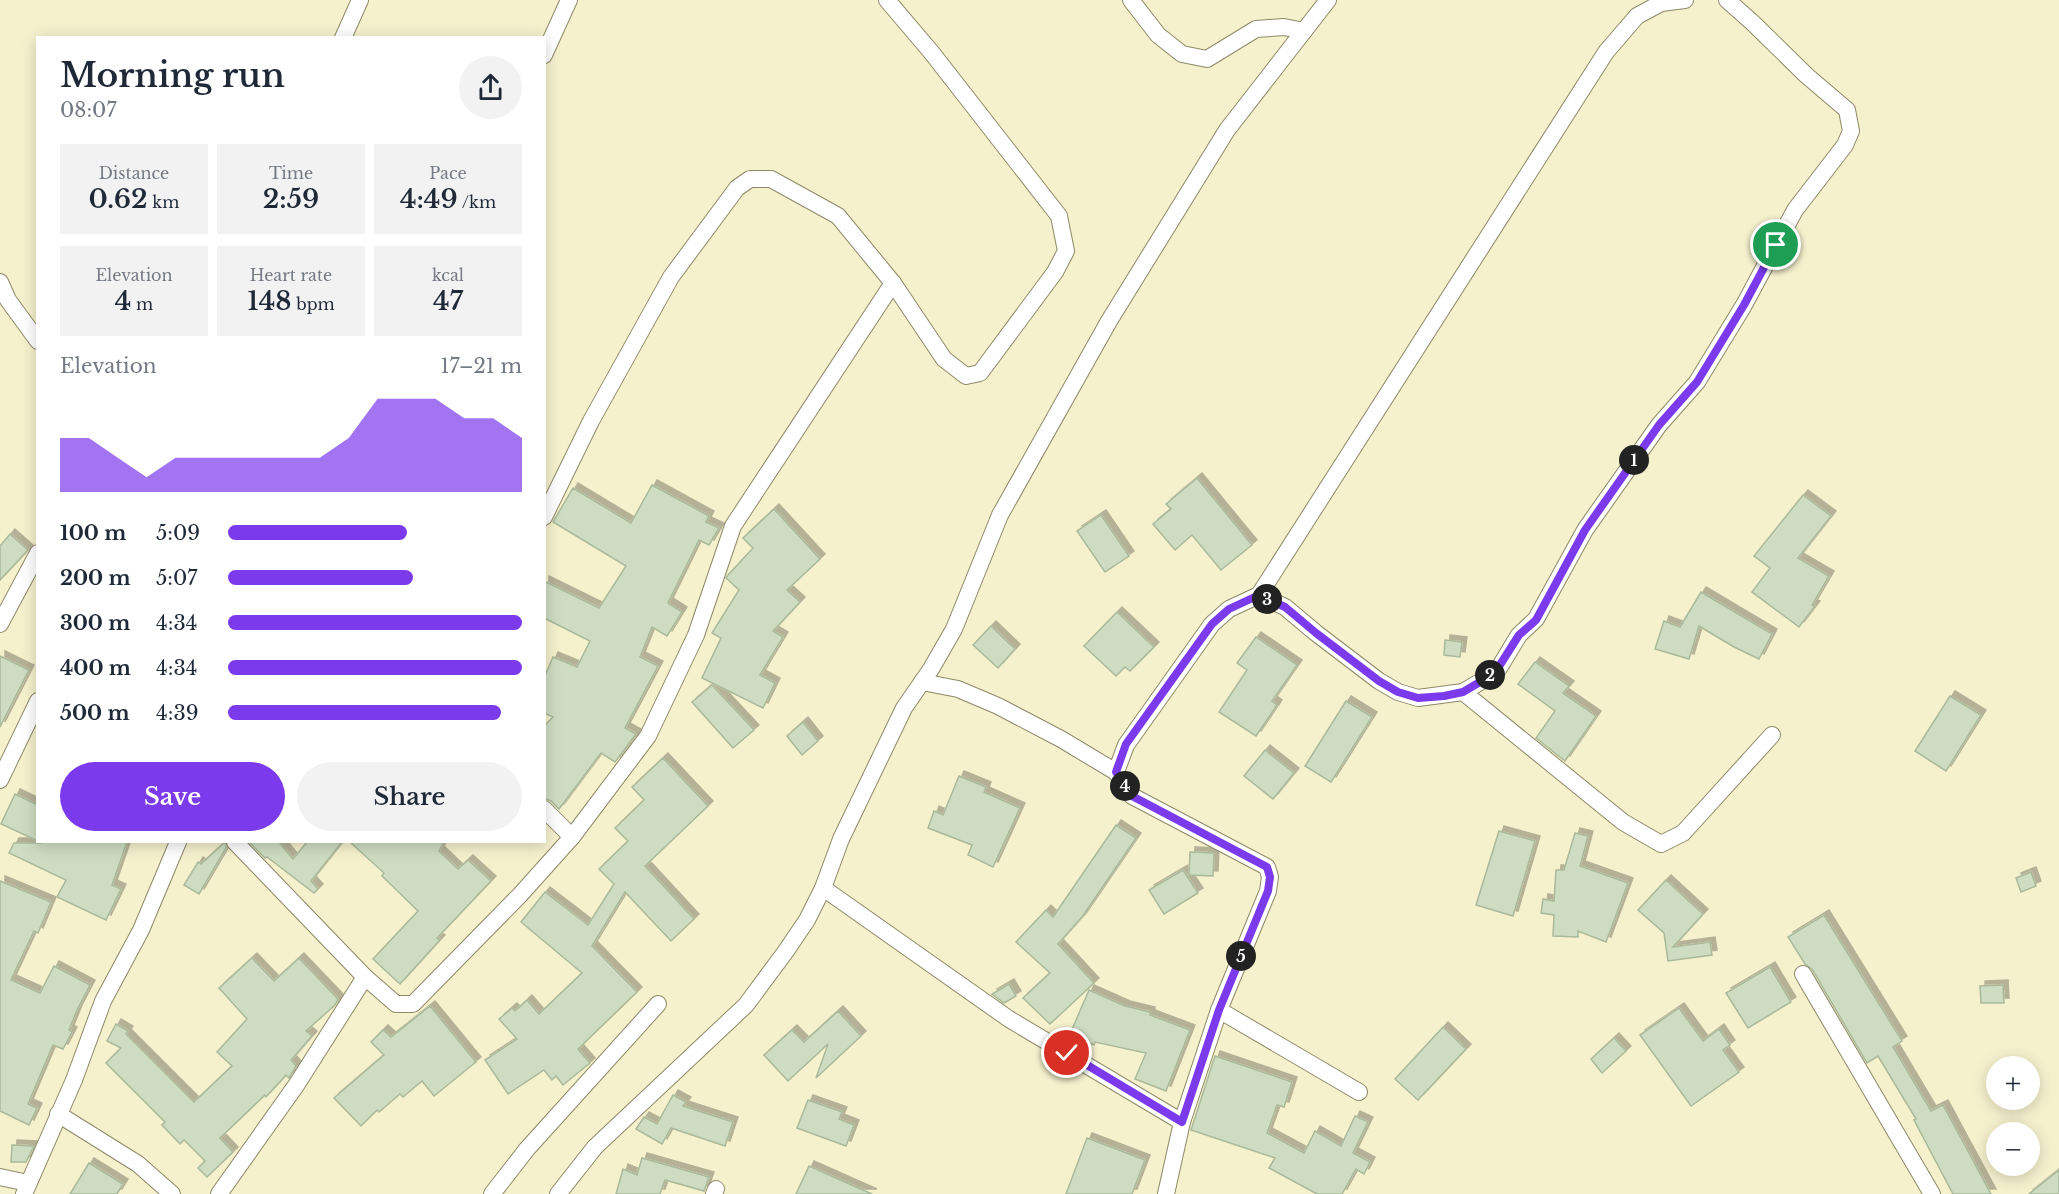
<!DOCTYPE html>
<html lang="en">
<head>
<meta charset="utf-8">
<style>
  body { margin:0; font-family:"Libre Baskerville",serif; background:#f2f2f3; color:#1f2937; height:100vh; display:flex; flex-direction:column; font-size:22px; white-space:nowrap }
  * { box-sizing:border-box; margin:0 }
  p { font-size:20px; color:#747a83 }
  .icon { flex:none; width:33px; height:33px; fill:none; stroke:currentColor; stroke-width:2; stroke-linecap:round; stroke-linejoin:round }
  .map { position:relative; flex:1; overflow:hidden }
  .side { position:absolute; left:36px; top:36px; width:510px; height:807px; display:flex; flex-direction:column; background:#fff; border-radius:0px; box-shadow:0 3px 15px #0003 }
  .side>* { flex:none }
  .controls { position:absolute; left:1986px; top:1056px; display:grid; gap:12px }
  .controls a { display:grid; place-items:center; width:54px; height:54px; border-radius:50%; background:#fff; box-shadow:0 3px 15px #0003; font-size:30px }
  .pin { position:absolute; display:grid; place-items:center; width:51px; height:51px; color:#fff; margin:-26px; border:3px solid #fff; border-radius:50%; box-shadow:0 2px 6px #0007 }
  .km { position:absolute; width:30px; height:30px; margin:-15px; border-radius:50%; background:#222; color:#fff; font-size:16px; line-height:30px; text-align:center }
  .round { display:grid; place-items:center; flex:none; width:63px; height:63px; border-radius:32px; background:#f2f2f3 }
  .headline { display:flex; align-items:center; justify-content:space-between; height:102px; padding:0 24px }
  h1 { font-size:33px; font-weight:600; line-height:45px }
  .figures { display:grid; grid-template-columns:repeat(3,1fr); gap:9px; height:102px; padding:6px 24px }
  .figures div { display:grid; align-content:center; border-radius:0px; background:#f2f2f3; text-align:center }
  .figures b { font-size:26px; font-weight:600 }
  .figures small { font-size:16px; font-weight:400 }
  .figures p { font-size:16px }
  .chart { height:168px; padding:12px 24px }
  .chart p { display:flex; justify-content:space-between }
  .chart svg { width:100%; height:108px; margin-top:6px; fill:#7c3aed; opacity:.7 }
  .button { display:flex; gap:12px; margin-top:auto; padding:12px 24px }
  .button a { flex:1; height:69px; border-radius:36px; background:#7c3aed; color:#fff; font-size:24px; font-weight:600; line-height:69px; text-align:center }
  .button a+a { background:#f2f2f3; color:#1f2937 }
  ul { padding:0 24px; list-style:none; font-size:20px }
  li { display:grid; grid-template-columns:96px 72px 1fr; align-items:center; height:45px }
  li i { height:15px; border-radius:8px; background:#7c3aed }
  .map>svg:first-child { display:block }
</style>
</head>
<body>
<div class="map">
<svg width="2059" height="1194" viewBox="0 0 2059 1194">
  <defs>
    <filter id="shadow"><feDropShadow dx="5" dy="-5" stdDeviation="0" flood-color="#0004"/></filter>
  </defs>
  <rect width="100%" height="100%" fill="#f6f1cd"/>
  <g fill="#ceddc2" stroke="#a9b99a" stroke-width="1.5" filter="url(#shadow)">
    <polygon points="1197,478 1252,545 1221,570 1192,535 1175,550 1153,524 1171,509 1166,504"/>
    <polygon points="652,485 709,516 706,522 719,528 709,545 699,540 668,603 682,612 667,636 652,627 640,657 658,666 625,728 636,734 615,762 601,753 559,809 551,801 544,798 544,726 553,717 544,713 544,678 553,657 577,667 590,641 544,618 544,581 599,608 626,566 553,522 573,488 631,523"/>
    <polygon points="1803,495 1831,516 1798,558 1829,576 1812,605 1815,606 1799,627 1752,592 1770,568 1754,556"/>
    <polygon points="774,509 820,559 787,590 800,602 773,631 783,637 760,675 775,683 763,708 702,678 721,638 712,633 739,590 726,578 728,575 753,548 743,538"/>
    <polygon points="1101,515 1129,556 1105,572 1077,531"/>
    <polygon points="10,534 28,550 0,580 0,546"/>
    <polygon points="1701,592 1772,634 1759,659 1734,647 1699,626 1689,659 1655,649 1664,621 1680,627"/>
    <polygon points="1117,612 1154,647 1130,671 1125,667 1116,676 1084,646"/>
    <polygon points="991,626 1015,649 998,668 973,645"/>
    <polygon points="1256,637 1297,665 1272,701 1277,705 1256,736 1219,712 1247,670 1237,663"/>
    <polygon points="1445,640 1462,642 1460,657 1444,655"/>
    <polygon points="0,656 29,670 0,727"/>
    <polygon points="1535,662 1569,686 1563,693 1596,716 1565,761 1536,738 1555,711 1518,684"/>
    <polygon points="712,685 754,730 733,748 692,702"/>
    <polygon points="1950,696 1981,715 1946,771 1915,751"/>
    <polygon points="1346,701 1372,717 1331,782 1305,766"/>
    <polygon points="803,722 818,741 802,755 787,736"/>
    <polygon points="1265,750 1294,773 1273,799 1244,776"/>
    <polygon points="663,758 708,806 645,866 694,919 671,941 625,892 592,946 637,992 578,1049 590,1063 563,1085 556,1076 552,1080 544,1070 508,1094 485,1060 517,1039 499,1019 512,1008 515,1011 527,1000 539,1014 582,973 521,922 545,892 588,925 614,884 599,869 628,841 615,828 644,800 632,787"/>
    <polygon points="959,776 986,787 984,792 1020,808 993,867 968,855 972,845 928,828 934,811 943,815"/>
    <polygon points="15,794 38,805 38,841 1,824"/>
    <polygon points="1116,825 1136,838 1082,917 1058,944 1094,983 1050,1024 1023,998 1050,973 1016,942 1046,910 1053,917"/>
    <polygon points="1499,831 1535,841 1513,916 1476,905"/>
    <polygon points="1575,833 1588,836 1580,866 1628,883 1606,942 1578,931 1578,937 1553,936 1554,915 1541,913 1543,899 1554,901 1556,870 1564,870"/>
    <polygon points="39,842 127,842 112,885 121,889 106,920 57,897 66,880 9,853 14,843 42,843"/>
    <polygon points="225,842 226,848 199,894 184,885 198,862 201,864"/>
    <polygon points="249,842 279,842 293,859 307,842 342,842 311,881 318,889 314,893 267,857 265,858"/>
    <polygon points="350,842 444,842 439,851 458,869 468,860 491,881 437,938 440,940 400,984 373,959 418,911 382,876 384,873"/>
    <polygon points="1190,852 1214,853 1213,876 1189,875"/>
    <polygon points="1183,870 1198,893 1164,914 1149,890"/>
    <polygon points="2031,872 2036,886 2021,892 2016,878"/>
    <polygon points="1666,880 1703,914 1673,947 1710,942 1712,955 1668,961 1664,933 1638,910"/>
    <polygon points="0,881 51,902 38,933 34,931 11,980 40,993 54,966 90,985 77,1010 69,1030 72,1032 63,1049 53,1045 28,1104 37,1108 29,1125 0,1111"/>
    <polygon points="1824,915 1902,1041 1893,1047 1931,1111 1943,1105 1991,1194 1953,1194 1914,1120 1916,1119 1878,1056 1867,1063 1812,969 1805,964 1788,937"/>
    <polygon points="252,958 274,981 299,958 338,999 335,1005 306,1031 312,1036 291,1060 296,1066 289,1078 286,1075 266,1097 265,1095 220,1138 233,1152 207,1177 198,1168 205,1161 184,1140 180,1144 162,1125 165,1122 106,1063 121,1048 107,1041 116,1024 128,1031 126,1034 194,1102 232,1066 217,1052 247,1019 219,988"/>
    <polygon points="1770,967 1791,1002 1748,1028 1726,993"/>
    <polygon points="1009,984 1016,996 1004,1003 992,994"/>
    <polygon points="2003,985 2004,1003 1981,1003 1980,986"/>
    <polygon points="1089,990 1125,1006 1150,1012 1150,1015 1190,1030 1166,1091 1135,1079 1146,1053 1095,1042 1094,1045 1070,1034"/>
    <polygon points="430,1006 476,1062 434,1096 422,1081 403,1097 400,1094 379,1112 377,1110 361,1126 334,1098 384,1055 371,1042 383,1030 391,1037"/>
    <polygon points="1679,1008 1703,1041 1719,1029 1730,1045 1723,1050 1739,1072 1691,1106 1640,1035"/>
    <polygon points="838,1011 861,1036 816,1078 828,1044 788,1081 764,1055 792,1030 804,1042"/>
    <polygon points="1443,1027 1466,1049 1418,1100 1395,1079"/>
    <polygon points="1614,1038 1626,1051 1602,1073 1591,1059"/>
    <polygon points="1215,1056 1292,1082 1284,1107 1277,1105 1267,1133 1304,1153 1315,1131 1341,1146 1355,1116 1368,1122 1353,1153 1370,1162 1364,1174 1356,1169 1342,1194 1317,1194 1269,1168 1275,1158 1191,1130"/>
    <polygon points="673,1095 686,1102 683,1106 733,1122 725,1146 671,1128 662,1144 636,1129 644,1117 657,1124"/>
    <polygon points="808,1100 842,1112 839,1119 854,1125 846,1146 797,1128"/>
    <polygon points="1087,1138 1145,1160 1132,1194 1066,1194"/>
    <polygon points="12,1145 34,1146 26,1162 11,1162"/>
    <polygon points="642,1158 709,1177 704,1191 665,1180 660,1194 616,1194 623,1169 637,1175"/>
    <polygon points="89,1163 123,1184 117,1194 70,1194"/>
    <polygon points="809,1166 872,1194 796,1194"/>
    <polygon points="2059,1170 2059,1194 2029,1194"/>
  </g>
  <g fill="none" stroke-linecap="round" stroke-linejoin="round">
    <g stroke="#8d8867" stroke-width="18">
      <g id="street">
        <polyline points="1131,0 1158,35 1182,54 1207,59 1256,29 1284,27 1304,31"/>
        <polyline points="343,38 360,0"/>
        <polyline points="544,55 569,0"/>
        <polyline points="0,282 8,300 38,341"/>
        <polyline points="544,517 591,421 671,277 737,188 750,179 771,179 838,216 893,283 944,359 966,376 980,373 1055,272 1066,251 1059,216 932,53 887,0"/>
        <polyline points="1259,595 1606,52 1637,16 1661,3 1685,0"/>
        <polyline points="0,624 38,553"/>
        <polyline points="922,682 958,689 998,706 1061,739 1116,772 1126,745 1212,624 1229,609 1259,595 1285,607 1316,633 1379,681 1398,692 1418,698 1463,692 1485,679 1499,668 1519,635 1536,619 1585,530 1659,425 1697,382 1744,305 1795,210 1845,145 1851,131 1847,110 1806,75 1753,23 1727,0"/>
        <polyline points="1463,692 1623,822 1661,844 1683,833 1772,735"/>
        <polyline points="1116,772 1132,796 1267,867 1270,877 1268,891 1219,1010 1182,1122 1166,1194"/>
        <polyline points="0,780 38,701"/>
        <polyline points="544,809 572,837"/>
        <polyline points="235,842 365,977 396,1004 413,1004 520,895 572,837 648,736 696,635 733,526 893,283"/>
        <polyline points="823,888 1009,1019 1182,1122"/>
        <polyline points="1803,974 1932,1194"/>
        <polyline points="1219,1010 1359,1092"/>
        <polyline points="58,1114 138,1164 172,1194"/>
        <polyline points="0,1177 28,1183"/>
        <polyline points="24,1194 74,1080 103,1001 141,930 178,842"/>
        <polyline points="219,1194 297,1084 365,977"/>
        <polyline points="492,1194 527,1149 658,1004"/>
        <polyline points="558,1194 595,1147 746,1005 786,951 807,920 823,888 841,839 904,708 931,669 954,629 1000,515 1109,321 1227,130 1328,0"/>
        <polyline points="714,1194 716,1189"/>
      </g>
    </g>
    <use href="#street" stroke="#fff" stroke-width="16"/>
  </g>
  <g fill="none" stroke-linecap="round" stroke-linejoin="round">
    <g stroke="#fff" stroke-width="12">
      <polyline id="route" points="1067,1053 1182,1122 1219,1010 1268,891 1270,877 1267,867 1132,796 1116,772 1126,744 1212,624 1229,609 1259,595 1285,607 1316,633 1379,681 1398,692 1418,698 1444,696 1463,692 1485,679 1498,668 1519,635 1536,620 1585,530 1659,425 1697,382 1744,305 1776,245"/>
    </g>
    <use href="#route" stroke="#7c3aed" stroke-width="8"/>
  </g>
</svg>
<div class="controls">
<a>+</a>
<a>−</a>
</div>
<div class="pin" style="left:1776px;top:245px;background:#1e9e55"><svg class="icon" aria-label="arrive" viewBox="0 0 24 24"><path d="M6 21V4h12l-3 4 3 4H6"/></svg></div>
<div class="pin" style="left:1067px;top:1053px;background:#d93025"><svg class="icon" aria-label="check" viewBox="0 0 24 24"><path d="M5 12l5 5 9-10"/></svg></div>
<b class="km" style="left:1634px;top:460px">1</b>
<b class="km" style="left:1490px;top:675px">2</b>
<b class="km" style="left:1267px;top:599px">3</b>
<b class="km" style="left:1125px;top:786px">4</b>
<b class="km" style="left:1241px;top:956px">5</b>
<section class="side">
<div class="headline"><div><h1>Morning run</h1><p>08:07</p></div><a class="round"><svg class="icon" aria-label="share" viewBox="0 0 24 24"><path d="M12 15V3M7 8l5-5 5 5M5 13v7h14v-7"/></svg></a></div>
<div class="figures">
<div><p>Distance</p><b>0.62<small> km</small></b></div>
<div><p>Time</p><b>2:59</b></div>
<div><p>Pace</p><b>4:49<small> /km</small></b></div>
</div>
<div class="figures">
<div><p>Elevation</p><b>4<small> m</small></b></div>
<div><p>Heart rate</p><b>148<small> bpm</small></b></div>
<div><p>kcal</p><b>47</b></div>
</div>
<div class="chart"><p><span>Elevation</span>17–21 m</p>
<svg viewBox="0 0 160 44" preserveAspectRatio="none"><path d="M0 44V22L10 22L20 30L30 38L40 30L50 30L60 30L70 30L80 30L90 30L100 22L110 6L120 6L130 6L140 14L150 14L160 22V44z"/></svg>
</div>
<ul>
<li><b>100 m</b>5:09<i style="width:61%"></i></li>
<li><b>200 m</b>5:07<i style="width:63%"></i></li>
<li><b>300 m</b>4:34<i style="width:100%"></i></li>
<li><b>400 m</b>4:34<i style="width:100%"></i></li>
<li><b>500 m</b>4:39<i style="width:93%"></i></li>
</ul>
<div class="button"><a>Save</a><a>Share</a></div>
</section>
</div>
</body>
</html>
